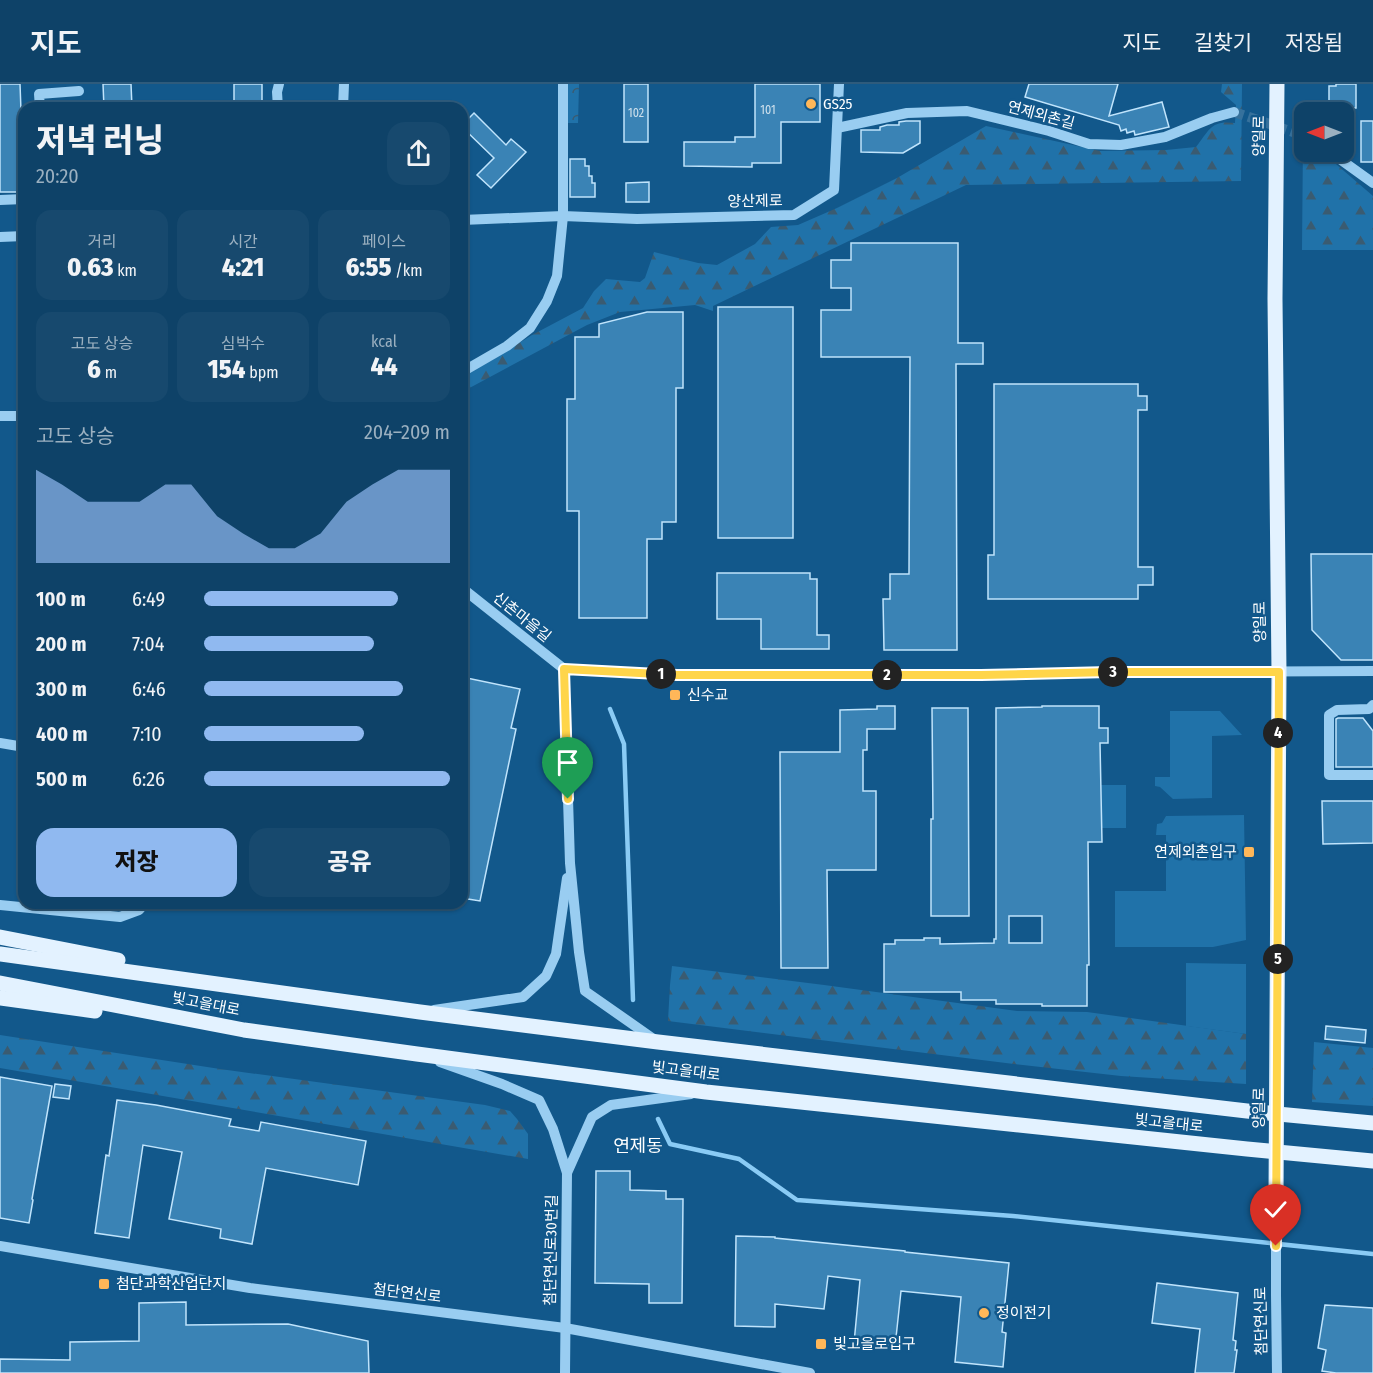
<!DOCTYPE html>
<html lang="ko">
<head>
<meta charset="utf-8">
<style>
  body { margin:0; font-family:"Fira Sans Condensed","Noto Sans KR",sans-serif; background:#17496e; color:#f1f3f6; height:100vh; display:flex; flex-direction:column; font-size:22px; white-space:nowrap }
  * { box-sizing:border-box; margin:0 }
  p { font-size:20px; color:#9bb0c0 }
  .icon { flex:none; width:33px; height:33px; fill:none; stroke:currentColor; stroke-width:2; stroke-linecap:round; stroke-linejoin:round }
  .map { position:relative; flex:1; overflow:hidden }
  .drawer { position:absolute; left:18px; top:18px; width:450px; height:807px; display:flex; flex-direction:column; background:#0e4268; border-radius:18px; box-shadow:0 2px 4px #0004,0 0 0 2px #2e5b7c }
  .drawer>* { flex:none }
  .needle { width:39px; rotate:270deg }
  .tools { position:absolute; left:1294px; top:18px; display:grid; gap:12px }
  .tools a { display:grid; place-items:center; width:60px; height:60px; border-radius:12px; background:#0e4268; box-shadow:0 2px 4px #0004,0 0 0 2px #2e5b7c; font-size:30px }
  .pin { position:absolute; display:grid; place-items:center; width:51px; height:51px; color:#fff; margin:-62px -26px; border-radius:50% 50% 50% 0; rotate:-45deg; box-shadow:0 0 6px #0007 }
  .pin .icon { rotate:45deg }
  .km { position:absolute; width:30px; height:30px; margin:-15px; border-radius:50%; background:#222; color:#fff; font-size:16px; line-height:30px; text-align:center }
  .round { display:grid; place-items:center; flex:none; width:63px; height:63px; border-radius:18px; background:#17496e }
  .summary { display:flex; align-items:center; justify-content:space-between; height:102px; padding:0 18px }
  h1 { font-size:33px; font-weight:800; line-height:45px }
  .figures { display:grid; grid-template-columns:repeat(3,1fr); gap:9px; height:102px; padding:6px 18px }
  .figures div { display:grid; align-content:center; border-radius:15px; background:#17496e; text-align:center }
  .figures b { font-size:26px; font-weight:800 }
  .figures small { font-size:16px; font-weight:400 }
  .figures p { font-size:16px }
  .chart { height:168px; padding:12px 18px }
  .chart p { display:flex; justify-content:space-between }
  .chart svg { width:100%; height:108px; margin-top:6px; fill:#90b9f0; opacity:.7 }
  .cta { display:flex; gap:12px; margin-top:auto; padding:12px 18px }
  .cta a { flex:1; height:69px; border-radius:18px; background:#90b9f0; color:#111; font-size:24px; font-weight:800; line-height:69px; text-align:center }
  .cta a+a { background:#17496e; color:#f1f3f6 }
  ul { padding:0 18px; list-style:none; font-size:20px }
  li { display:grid; grid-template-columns:96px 72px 1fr; align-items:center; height:45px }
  li i { height:15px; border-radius:8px; background:#90b9f0 }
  header { display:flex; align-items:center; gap:36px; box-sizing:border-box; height:84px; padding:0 30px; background:#0e4268; border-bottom:2px solid #2e5b7c }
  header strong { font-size:28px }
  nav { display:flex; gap:33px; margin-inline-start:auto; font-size:21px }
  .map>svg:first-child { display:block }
</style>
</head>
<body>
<header>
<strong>지도</strong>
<nav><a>지도</a><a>길찾기</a><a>저장됨</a></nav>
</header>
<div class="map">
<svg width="1373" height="1289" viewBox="0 0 1373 1289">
  <defs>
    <pattern id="forest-firs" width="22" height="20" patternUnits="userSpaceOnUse" patternTransform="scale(1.5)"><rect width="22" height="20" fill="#2072a9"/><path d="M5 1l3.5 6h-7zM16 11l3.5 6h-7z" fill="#3a5b71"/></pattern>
    <pattern id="park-crowns" width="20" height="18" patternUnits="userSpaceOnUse" patternTransform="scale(1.5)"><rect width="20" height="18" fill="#2072a9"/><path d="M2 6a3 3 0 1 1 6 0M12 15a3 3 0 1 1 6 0" fill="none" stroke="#3a5b71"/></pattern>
  </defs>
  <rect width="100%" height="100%" fill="#12588b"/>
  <g fill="#2072a9">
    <polygon points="1170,627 1220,627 1242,651 1212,652 1212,714 1173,715 1160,703 1155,702 1155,693 1170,693"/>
    <polygon points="1101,701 1126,701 1126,744 1102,744"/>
    <polygon points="1244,731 1246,856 1213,863 1115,863 1115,807 1166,807 1166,751 1156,751 1157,740 1162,739 1166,732"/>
    <polygon points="1186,879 1246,880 1246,950 1186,942"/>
  </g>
  <g fill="url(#forest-firs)">
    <path d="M1222,0H1242L1241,97L966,101L713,222V227L695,221L620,228L587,241L462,308V292L492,276L532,251L583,224L594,207L606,195L640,198L645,194L654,168L698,179L717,181L755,160L771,143L798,141L837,124L897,94L986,42L1100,67L1166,66L1196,63C1210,45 1211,36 1235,39L1236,21L1221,8Z"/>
    <polygon points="1303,57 1305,57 1305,68 1322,68 1373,112 1373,166 1302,166"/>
    <polygon points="672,882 824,901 1017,927 1087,928 1246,950 1246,1000 1121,992 1023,981 668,937 670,901"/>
    <polygon points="0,951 220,985 485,1021 510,1027 517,1035 528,1050 528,1075 0,984"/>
    <polygon points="1314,958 1373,964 1373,1022 1312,1018"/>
  </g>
  <polygon fill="url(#park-crowns)" points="568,0 579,0 578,39 567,39"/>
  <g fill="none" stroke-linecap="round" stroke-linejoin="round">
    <g stroke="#8acbf5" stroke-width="4.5">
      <polyline points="610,625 624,660 633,916"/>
      <polyline points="658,1035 670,1060 739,1075 797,1116 1013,1132 1373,1170"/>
    </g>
  </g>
  <g fill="#3a83b5" stroke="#c0e4fc" stroke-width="1.5" fill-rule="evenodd">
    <polygon points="0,0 20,0 24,108 0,108"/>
    <polygon points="103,0 131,0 132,24 104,24"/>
    <rect x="234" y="0" width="28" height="24"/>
    <rect x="624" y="0" width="24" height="58"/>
    <polygon points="755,0 820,0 820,38 781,38 781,79 752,79 752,83 684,82 684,58 735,58 735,53 755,53"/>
    <polygon points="1029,0 1118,0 1109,32 1162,18 1169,43 1135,51 1134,47 1127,49 1126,45 1121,47 1119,41 1025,13"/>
    <polygon points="1336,0 1356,0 1356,24 1329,24 1329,2 1336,2"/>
    <polygon points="474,29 506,61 511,55 526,68 491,104 477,91 494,74 462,43 462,41"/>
    <polygon points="906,37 920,37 920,59 903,69 861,68 861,46 880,46 880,43 887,41 899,41 899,38"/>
    <rect x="1361" y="37" width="12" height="41"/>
    <polygon points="570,75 585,75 585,82 589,82 589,92 592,92 592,99 595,99 595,113 570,113"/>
    <polygon points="649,98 649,118 626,118 626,99"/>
    <polygon points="851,159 958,159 958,259 983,259 983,280 956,280 957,566 884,566 883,515 890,515 890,490 909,490 910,273 821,273 821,226 851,226 851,204 831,204 831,176 851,176"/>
    <rect x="718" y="223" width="75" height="231"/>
    <polygon points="647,228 683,228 683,304 676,304 676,438 662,438 662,455 647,455 647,534 579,534 579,427 567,427 567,315 575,315 575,253 599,253 599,240"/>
    <polygon points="994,300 1138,300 1138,312 1147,312 1147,326 1138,326 1138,483 1153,483 1153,501 1138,501 1138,515 988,515 988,471 994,471"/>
    <polygon points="1311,470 1373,470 1373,576 1341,576 1312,546"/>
    <polygon points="717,489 810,489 810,495 817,495 817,551 829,551 829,565 761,565 761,535 717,535"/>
    <polygon points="462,593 520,605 511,644 516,645 480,817 462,814"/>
    <polygon points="877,622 895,622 895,645 867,645 867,666 863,666 863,707 876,707 876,786 827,786 828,884 781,884 780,668 840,668 840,626 877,625"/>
    <path d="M1042,622H1099V644H1108V659H1100L1102,758H1088L1089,881H1087V922H1042V920H996V916H961V908H884V860H895V856H924V854H940V860L994,859V855H996V624L1042,623ZM1009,832H1042V859H1009Z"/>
    <polygon points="932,624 968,624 969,832 931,832 931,735 933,735"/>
    <polygon points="1338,634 1363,634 1373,647 1373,683 1336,683 1336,635"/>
    <polygon points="1322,717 1373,717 1373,759 1323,760"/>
    <polygon points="1326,942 1366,946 1365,959 1325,955"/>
    <polygon points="0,993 52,1002 32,1115 33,1116 29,1139 0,1134"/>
    <polygon points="55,1000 71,1002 69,1015 53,1013"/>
    <polygon points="117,1016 156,1021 231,1035 229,1042 259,1047 261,1038 366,1057 358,1101 266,1084 252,1160 220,1154 221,1145 169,1135 182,1068 143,1061 129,1154 95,1149 106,1071 109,1072"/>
    <polygon points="596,1087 630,1087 630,1106 666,1107 666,1115 683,1115 682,1219 649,1219 649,1200 595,1199"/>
    <polygon points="736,1152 775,1153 775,1154 905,1167 905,1168 1009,1179 1002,1248 1006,1249 1003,1283 955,1278 961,1213 901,1207 895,1263 854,1259 860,1196 828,1192 824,1225 775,1220 775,1243 735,1242"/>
    <polygon points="1157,1199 1238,1209 1233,1256 1236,1257 1235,1266 1237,1266 1234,1289 1195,1289 1200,1245 1152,1239"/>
    <polygon points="186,1218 186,1241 288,1240 368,1257 369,1289 0,1289 0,1275 70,1276 70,1258 139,1257 139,1219"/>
    <polygon points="1325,1221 1373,1224 1373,1289 1336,1289 1322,1287 1326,1266 1318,1264"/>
  </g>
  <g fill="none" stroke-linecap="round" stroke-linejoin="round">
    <polyline stroke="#36719c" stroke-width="10" stroke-dasharray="10 5" stroke-linecap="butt" points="1234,28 1305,52"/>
    <g stroke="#99cdf1" stroke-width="10">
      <polyline points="40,24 39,10 79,7"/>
      <polyline points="278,24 277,8 279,0"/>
      <polyline points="343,24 344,0"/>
      <polyline points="837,44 907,29 967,27 1049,47 1089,60 1121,61 1165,53 1212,34 1234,28"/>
      <polyline points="1330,68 1373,99"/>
      <polyline points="0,116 24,115"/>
      <polyline points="462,136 563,132 637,135 794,131 834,106 839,0"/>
      <polyline points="0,153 24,152"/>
      <polyline points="462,288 507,262 530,244 547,217 557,192 563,132 563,0"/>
      <polyline points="0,332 24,332"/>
      <polyline points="462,504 564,585"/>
      <polyline points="1373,621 1369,625 1337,626 1329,631 1329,691 1373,691"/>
      <polyline points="0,659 24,663"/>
      <polyline points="0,821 120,833 139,826 145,819"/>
      <polyline points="434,926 523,913 546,892 556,870 567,794"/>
      <polyline points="655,956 585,907 579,868 570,779 564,585 677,591 981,591 1110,588 1373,587"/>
      <polyline points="440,978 502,1000 539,1016 553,1045 567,1089 565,1289"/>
      <polyline points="567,1089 592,1033 611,1021 691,1010"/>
      <polyline points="1276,1112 1276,1211 1277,1289"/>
      <polyline points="0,1162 250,1204 565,1244 810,1289"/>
    </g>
    <g stroke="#e3f2ff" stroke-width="15">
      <polyline points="0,853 118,876"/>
      <polyline points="0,870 420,928 658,958 1247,1027 1373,1039"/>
      <polyline points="0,899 244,946 417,970 706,1008 1247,1065 1373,1077"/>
      <polyline points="0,914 95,927"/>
      <polyline points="1276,1112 1279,588 1275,215 1277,0"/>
    </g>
  </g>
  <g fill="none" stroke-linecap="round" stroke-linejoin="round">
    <g stroke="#fff" stroke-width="12">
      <polyline id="route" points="568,715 564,585 677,591 981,591 1110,588 1279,588 1276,1162"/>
    </g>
    <use href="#route" stroke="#ffd54a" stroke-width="8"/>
  </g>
  <g fill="#ffb759" stroke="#12588b" stroke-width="2">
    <circle cx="811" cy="20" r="6"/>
    <rect x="669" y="605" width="12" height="12" rx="3"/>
    <rect x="1243" y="762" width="12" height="12" rx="3"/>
    <rect x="98" y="1194" width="12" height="12" rx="3"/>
    <circle cx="984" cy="1229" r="6"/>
    <rect x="815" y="1254" width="12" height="12" rx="3"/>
  </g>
  <g text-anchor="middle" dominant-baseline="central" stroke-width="5" stroke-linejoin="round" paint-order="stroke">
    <g font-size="12" fill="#cee0ec">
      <text x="768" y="26">101</text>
      <text x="636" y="29">102</text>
    </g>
    <g font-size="15" fill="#fff" stroke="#12588b" text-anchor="start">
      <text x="823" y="20">GS25</text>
      <text x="687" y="611">신수교</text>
      <text x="1237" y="768" text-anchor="end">연제외촌입구</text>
      <text x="116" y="1200">첨단과학산업단지</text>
      <text x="996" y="1229">정이전기</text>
      <text x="833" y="1260">빛고을로입구</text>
    </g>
    <g font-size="15" fill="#fff" stroke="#12588b">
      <text transform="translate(1041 31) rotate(15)">연제외촌길</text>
      <text transform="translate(1259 52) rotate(-89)">양일로</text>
      <text transform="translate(755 117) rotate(-1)">양산제로</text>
      <text transform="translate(522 533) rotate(39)">신촌마을길</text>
      <text transform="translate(1260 538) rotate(-91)">양일로</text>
      <text transform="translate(206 920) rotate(11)">빛고을대로</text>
      <text transform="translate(686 987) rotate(7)">빛고을대로</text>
      <text transform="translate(1259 1024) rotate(-89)">양일로</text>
      <text transform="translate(1169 1039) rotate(6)">빛고을대로</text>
      <text transform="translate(551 1166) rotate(-89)">첨단연신로30번길</text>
      <text transform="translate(407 1209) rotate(7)">첨단연신로</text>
      <text transform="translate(1261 1237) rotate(-91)">첨단연신로</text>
    </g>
    <g font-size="18" fill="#fff" stroke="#12588b">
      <text x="638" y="1062">연제동</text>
    </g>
  </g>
</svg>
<div class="tools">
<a><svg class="needle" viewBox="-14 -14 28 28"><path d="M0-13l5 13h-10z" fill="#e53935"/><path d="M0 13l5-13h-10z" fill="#9bb0c0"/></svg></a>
</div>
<div class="pin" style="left:568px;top:715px;background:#1e9e55"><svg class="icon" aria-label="arrive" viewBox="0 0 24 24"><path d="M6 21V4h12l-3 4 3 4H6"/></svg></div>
<div class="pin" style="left:1276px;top:1162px;background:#d93025"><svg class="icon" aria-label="check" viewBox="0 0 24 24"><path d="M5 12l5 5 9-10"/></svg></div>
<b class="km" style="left:661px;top:590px">1</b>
<b class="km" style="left:887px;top:591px">2</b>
<b class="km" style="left:1113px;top:588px">3</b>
<b class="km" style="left:1278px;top:649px">4</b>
<b class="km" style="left:1278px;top:875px">5</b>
<section class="drawer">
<div class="summary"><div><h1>저녁 러닝</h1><p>20:20</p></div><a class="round"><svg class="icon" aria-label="share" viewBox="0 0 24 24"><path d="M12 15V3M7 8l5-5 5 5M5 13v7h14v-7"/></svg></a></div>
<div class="figures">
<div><p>거리</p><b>0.63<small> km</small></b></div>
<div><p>시간</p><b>4:21</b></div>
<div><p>페이스</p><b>6:55<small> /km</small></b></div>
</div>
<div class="figures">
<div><p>고도 상승</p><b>6<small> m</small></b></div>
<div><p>심박수</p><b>154<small> bpm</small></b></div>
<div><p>kcal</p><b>44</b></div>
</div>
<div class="chart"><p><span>고도 상승</span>204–209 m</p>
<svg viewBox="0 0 160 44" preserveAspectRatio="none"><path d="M0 44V6L10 12L20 19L30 19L40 19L50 12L60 12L70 25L80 32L90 38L100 38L110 32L120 19L130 12L140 6L150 6L160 6V44z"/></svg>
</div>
<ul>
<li><b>100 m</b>6:49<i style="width:79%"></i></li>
<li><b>200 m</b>7:04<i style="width:69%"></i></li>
<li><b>300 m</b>6:46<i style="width:81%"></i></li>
<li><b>400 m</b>7:10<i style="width:65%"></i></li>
<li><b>500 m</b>6:26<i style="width:100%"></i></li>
</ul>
<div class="cta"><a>저장</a><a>공유</a></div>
</section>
</div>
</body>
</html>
